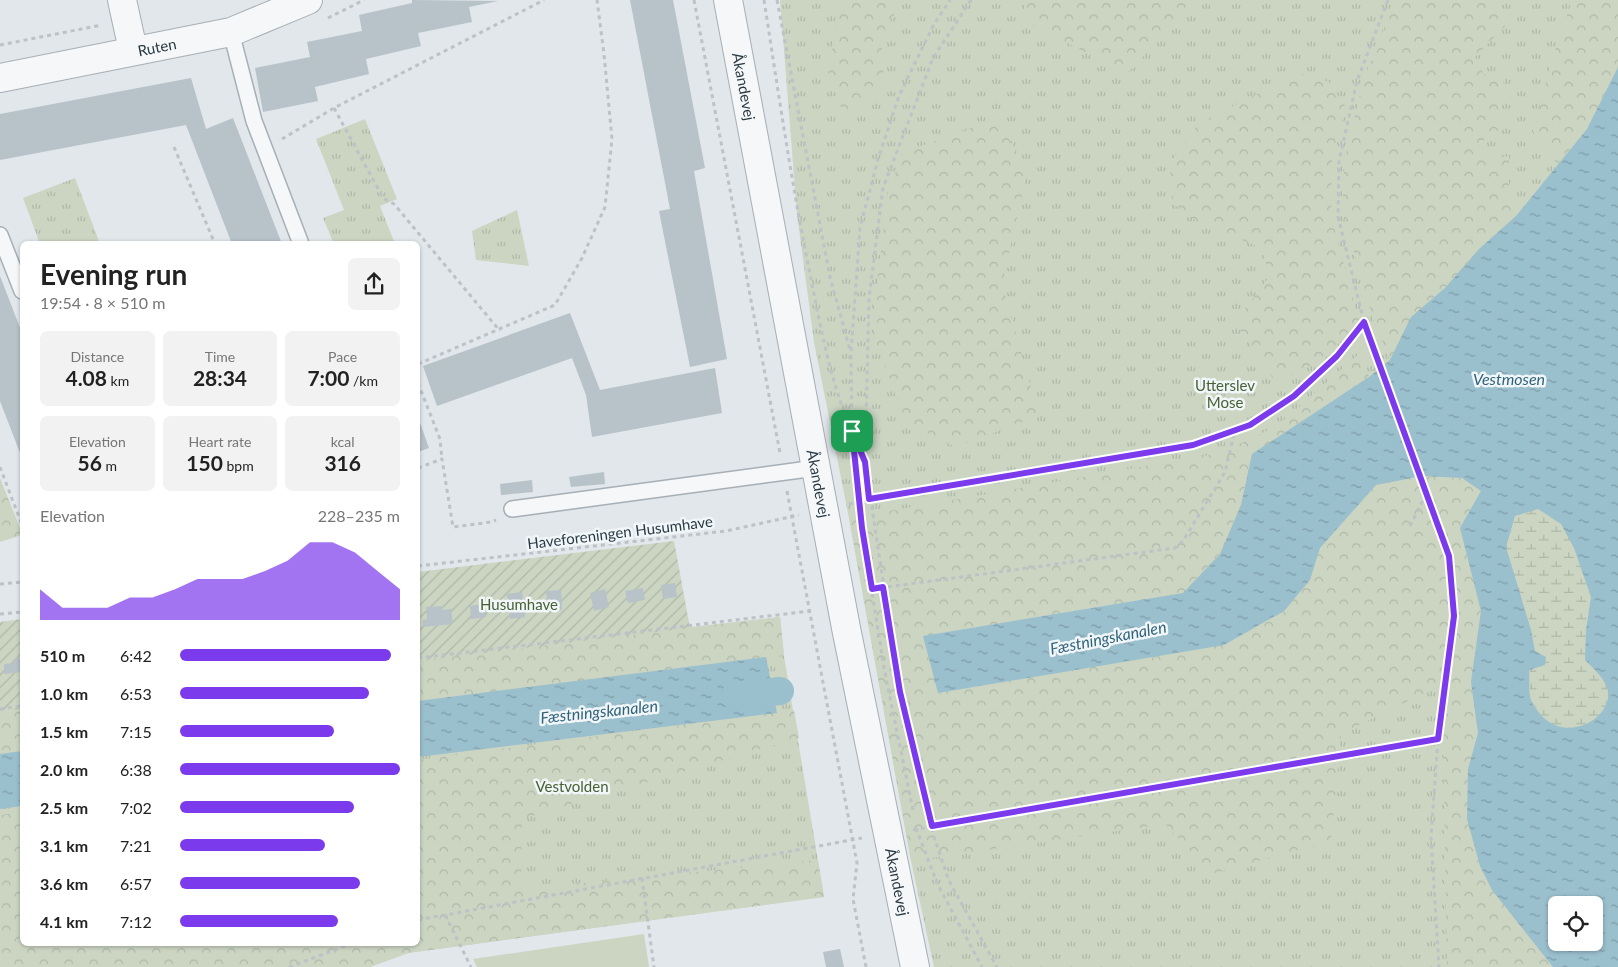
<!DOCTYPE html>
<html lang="en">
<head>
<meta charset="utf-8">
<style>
  body { margin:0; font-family:Lato,sans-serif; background:#f2f2f2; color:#222; height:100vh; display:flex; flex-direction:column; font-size:19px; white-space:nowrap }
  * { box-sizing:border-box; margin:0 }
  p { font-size:16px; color:#767676 }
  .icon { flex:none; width:28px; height:28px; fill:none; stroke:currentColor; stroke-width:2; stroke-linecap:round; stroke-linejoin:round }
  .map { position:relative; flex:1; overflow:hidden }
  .side { position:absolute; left:20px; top:241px; width:400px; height:705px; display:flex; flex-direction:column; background:#fff; border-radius:8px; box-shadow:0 1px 4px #0004 }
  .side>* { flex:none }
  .controls { position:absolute; left:1548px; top:896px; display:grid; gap:10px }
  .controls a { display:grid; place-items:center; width:55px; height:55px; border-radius:8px; background:#fff; box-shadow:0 1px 4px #0004; font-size:25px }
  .pin { position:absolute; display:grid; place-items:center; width:42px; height:42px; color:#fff; margin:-21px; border-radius:10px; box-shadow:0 2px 8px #0006 }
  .round { display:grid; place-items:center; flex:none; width:52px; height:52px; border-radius:8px; background:#f2f2f2 }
  .head { display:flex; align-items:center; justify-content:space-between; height:85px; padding:0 20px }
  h1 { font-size:28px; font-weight:700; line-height:38px }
  .figures { display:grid; grid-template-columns:repeat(3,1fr); gap:8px; height:85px; padding:5px 20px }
  .figures div { display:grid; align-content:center; border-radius:8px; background:#f2f2f2; text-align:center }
  .figures b { font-size:21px; font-weight:700 }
  .figures small { font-size:14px; font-weight:400 }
  .figures p { font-size:14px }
  .chart { height:140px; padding:10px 20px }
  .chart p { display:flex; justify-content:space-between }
  .chart svg { width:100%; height:90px; margin-top:5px; fill:#7c3aed; opacity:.7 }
  ul { padding:0 20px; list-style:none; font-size:16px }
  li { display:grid; grid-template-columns:80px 60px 1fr; align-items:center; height:38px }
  li i { height:12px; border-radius:6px; background:#7c3aed }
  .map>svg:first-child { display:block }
</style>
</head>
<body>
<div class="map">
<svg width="1618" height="967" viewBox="0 0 1618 967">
  <defs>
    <pattern id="grass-tufts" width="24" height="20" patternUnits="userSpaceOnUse" patternTransform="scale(1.25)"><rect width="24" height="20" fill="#cbd5c2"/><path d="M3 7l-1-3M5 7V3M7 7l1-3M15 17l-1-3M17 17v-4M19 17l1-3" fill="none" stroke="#aeb8a8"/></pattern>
    <pattern id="forest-crowns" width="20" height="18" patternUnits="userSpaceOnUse" patternTransform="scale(1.25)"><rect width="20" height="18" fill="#cbd5c2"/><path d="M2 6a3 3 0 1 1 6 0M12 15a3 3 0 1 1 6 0" fill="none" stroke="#aeb8a8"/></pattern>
    <pattern id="wetland-marsh" width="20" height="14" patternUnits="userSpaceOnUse" patternTransform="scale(1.25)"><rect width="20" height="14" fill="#cbd5c2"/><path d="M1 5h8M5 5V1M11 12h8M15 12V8" fill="none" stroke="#aeb8a8"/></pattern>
    <pattern id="garden-furrows" width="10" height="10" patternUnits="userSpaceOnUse" patternTransform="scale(1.25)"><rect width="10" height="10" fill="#cbd5c2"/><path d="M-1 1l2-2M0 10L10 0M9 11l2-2" fill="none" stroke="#aeb8a8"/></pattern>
    <pattern id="water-ripples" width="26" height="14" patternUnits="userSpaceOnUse" patternTransform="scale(1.25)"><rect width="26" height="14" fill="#9abfcd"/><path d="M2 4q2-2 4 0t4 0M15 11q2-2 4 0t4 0" fill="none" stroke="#7e9ca8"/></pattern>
  </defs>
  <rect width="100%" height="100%" fill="#e1e7eb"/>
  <g fill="url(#grass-tufts)" fill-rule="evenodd">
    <path d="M780,0H1618V967H934L911,861L849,518L814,342L797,214ZM1556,905H1594V942H1556Z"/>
    <polygon points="365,119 397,199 380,206 395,244 334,244 323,218 344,210 316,139"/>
    <polygon points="75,178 100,244 40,244 23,198"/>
    <polygon points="517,210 529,266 476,260 472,231"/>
    <polygon points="780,617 784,656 824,897 408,953 370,967 0,967 0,711 22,709 22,944 418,944 418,661"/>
  </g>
  <g fill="url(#forest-crowns)">
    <polygon points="837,0 903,0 881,36 884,81 845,118 826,68 834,44"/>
    <polygon points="1023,0 1197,0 1127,73 1029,24"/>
    <polygon points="1357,0 1379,0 1374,14"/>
    <polygon points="1395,0 1499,0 1505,26 1475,57 1484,74 1504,79 1498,130 1480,143 1485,160 1509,156 1509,191 1516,216 1479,249 1445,288 1411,317 1390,360 1374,322 1344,217 1344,162 1363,82"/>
    <polygon points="1572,0 1618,0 1618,67 1587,129 1558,165 1533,132 1550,66"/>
    <polygon points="1300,73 1329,82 1345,106 1332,161 1331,216 1359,321 1324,359 1276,383 1235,322 1270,276 1261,248 1198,222 1172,203 1170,163 1199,123"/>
    <polygon points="996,119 1028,169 1002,284 1039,416 955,447 906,422 875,340 875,301 888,190 904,152"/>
    <polygon points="1361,352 1369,377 1252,454 1241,505 1219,554 1183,594 923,636 938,693 1253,628 1284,611 1310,580 1320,548 1376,485 1422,476 1462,478 1481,491 1460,528 1481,611 1471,682 1478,733 1468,769 1527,931 1553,967 1447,967 1443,743 1451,680 1341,734 1331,841 1211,874 1165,824 911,861 849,518 1221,453 1277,426"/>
    <polygon points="0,478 22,533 22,535 0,542"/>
    <polygon points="780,617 784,656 418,702 418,658"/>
    <polygon points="22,702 22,752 0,754 0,704"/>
    <polygon points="794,710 799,738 522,819 521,889 818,860 824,897 408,953 370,967 0,967 0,815 22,812 22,944 418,944 418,760"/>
  </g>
  <path fill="url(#wetland-marsh)" d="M1539,508L1561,524L1574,548L1591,597L1586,630L1585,660C1593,667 1607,679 1608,690C1611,720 1573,737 1549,723C1533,713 1527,686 1530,669C1531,663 1535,657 1535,651C1535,620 1511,581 1506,548C1505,539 1513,525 1515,516Z"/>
  <g fill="url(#garden-furrows)">
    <polygon points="674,541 690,628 418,661 418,572"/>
    <polygon points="22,619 22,709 0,711 0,622"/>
  </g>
  <polygon fill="#cbd5c2" points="644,934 649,967 477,967 473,959"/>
  <g fill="url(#water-ripples)" fill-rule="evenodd">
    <path d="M1618,67V967H1553L1492,890L1480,866L1467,819L1468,769L1478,733L1471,682L1481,611L1460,528L1481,491L1462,478L1422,476L1376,485L1320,548L1310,580L1284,611L1224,645L938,693L923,636L1183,593L1220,554L1241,505L1252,454L1369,377L1390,360L1411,317L1445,288L1479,249L1516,216L1587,129ZM1538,509L1561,524L1574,548L1591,597L1586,630L1585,660C1593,668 1602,676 1607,687C1618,718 1557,754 1531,700C1528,693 1530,678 1529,670L1545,665L1546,657L1535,651L1531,630L1506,547L1515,516ZM1556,905H1594V942H1556Z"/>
    <polygon points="766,657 777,713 418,757 418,701"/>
    <polygon points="22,751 22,806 0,809 0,754"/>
  </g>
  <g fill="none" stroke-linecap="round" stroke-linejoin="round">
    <polyline stroke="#9abfcd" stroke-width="28" points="735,696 780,691"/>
  </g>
  <g fill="#b8c2c9">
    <polygon points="412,0 498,1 469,7 472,22 418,33 421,46 366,59 369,74 315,87 318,101 263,112 255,68 310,57 307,42 362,31 359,15 412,3"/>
    <polygon points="630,0 673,0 705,168 694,171 727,359 690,367 659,211 670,209"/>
    <polygon points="191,78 206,129 233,118 282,244 232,244 186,125 0,160 0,114"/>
    <polygon points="0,276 22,333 22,458 0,401"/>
    <polygon points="570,313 600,390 715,368 722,413 592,437 586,395 572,358 437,406 423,366"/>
    <polygon points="418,417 429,448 418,452"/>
    <polygon points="604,472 605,484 571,487 569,477"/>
    <polygon points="532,480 533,492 501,495 500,484"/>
    <polygon points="675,583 677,597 663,599 661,585"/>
    <polygon points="643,588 645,600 628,603 625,591"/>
    <polygon points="605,589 609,607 594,611 590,593"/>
    <polygon points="561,590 562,610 548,611 546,591"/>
    <polygon points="522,592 525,617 510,619 507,594"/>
    <polygon points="484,604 486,617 471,619 470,606"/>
    <polygon points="441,606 442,610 451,609 453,624 423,627 423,620 427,619 426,607"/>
    <polygon points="22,658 22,672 4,674 4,664 14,663 14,659"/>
    <polygon points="840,949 844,967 826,967 823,952"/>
  </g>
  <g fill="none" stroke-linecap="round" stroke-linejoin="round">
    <g stroke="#a6afb6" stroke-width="18">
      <g id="service">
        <polyline points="231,32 254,121 301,244"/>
        <polyline points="0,235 22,291"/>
        <polyline points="512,509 816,468"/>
      </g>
    </g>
    <g stroke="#a6afb6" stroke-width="30">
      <g id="minor">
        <polyline points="122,0 133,50"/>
        <path id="s1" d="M0,78L231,32L308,0"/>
      </g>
    </g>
    <g stroke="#a6afb6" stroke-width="30">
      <g id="tertiary">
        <path id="s2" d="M728,0L846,628L915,967"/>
      </g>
    </g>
    <g stroke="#bcc2c6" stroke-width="3" stroke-dasharray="4 4" stroke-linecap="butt">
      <polyline points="694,0 780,453"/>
      <path d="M764,0C778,90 791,180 809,269C820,323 829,378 851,429"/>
      <polyline points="777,0 830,277 850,350"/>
      <polyline points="971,0 933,58 883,188 869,298 865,462 900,692 934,837 949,881 997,967"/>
      <polyline points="1388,0 1357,81 1339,161 1338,217 1364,322 1449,556 1454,616 1438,739 1431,837 1439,967"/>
      <polyline points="328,18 364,0"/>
      <polyline points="0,45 102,25"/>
      <polyline points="334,108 383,198 394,204 500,331"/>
      <polyline points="282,139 334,108 544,0"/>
      <polyline points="174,147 215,244"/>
      <polyline points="418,364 555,305 582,258 605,207 612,139 604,54 597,0"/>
      <polyline points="418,383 440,439 442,459"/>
      <polyline points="853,435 864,459"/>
      <polyline points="0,467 22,525"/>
      <polyline points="418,468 442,459 453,527 491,522 496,520"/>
      <polyline points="787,491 857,863 853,899 866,967"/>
      <path d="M849,504C930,486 1013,474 1095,460C1147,452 1202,448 1250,425C1293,405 1335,359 1364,322"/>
      <polyline points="1410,526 1425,496"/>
      <polyline points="418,566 726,531 799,515"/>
      <polyline points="0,584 22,582"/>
      <polyline points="872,589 1175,548 1183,541 1225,472 1235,430"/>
      <polyline points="0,614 22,612"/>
      <polyline points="418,658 810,611"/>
      <polyline points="0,709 22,706"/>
      <polyline points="913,810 884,668 862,528 852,431 851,353 860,228 878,159 899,96 933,26 950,0"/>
      <polyline points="916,828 937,883 982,967"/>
      <polyline points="913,830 1438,739"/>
      <polyline points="642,878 654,967"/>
      <polyline points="445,915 471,967"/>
      <polyline points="418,920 862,838"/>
      <polyline points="289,967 351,944"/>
    </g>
    <use href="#service" stroke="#f5f7f9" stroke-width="15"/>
    <use href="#minor" stroke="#f5f7f9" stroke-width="28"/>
    <use href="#tertiary" stroke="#f5f7f9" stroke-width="28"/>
  </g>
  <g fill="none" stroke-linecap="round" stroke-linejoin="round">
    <g stroke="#fff" stroke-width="10">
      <polygon id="route" points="1364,322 1449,556 1454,616 1438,739 932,826 900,692 883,587 872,589 862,528 852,431 865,462 869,499 1193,445 1250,425 1294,396 1337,356"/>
    </g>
    <use href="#route" stroke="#7c3aed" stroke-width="6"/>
  </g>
  <g text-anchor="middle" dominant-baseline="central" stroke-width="5" stroke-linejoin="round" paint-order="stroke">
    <g font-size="15" fill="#283944" stroke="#f1f6f8">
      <text stroke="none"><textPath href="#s1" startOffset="160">Ruten</textPath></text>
      <text stroke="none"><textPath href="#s2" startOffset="88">Åkandevej</textPath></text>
      <text stroke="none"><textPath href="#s2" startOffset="492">Åkandevej</textPath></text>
      <text transform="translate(620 532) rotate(-7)">Haveforeningen Husumhave</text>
      <text stroke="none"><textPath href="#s2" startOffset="898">Åkandevej</textPath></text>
    </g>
    <g font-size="15" fill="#476135" stroke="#f1f6f8">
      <text x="1225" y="385">Utterslev<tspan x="1225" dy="17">Mose</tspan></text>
      <text x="519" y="604">Husumhave</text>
      <text x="572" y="786">Vestvolden</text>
    </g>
    <g font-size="16" font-style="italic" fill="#30637b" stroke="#f1f6f8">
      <text x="1509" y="378">Vestmosen</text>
      <text transform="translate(1108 637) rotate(-11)">Fæstningskanalen</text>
      <text transform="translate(599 711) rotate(-6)">Fæstningskanalen</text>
    </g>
  </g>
</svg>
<div class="controls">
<a><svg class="icon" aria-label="locate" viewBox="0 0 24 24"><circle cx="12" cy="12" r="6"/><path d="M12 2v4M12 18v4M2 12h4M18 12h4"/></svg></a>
</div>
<div class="pin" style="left:852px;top:431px;background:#1e9e55"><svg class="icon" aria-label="arrive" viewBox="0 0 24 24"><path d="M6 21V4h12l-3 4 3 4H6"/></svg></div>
<section class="side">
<div class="head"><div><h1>Evening run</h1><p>19:54 · 8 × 510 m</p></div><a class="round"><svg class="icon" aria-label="share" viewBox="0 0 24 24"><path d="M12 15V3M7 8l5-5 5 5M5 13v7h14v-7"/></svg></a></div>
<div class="figures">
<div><p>Distance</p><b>4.08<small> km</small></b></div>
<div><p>Time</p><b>28:34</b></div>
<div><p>Pace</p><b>7:00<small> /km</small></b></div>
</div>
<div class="figures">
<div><p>Elevation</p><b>56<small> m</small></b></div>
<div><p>Heart rate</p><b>150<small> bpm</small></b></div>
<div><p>kcal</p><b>316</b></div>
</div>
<div class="chart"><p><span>Elevation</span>228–235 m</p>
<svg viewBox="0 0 160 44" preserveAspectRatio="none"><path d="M0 44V29L10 38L20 38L30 38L40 33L50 33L60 29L70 24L80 24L90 24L100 20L110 15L120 6L130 6L140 11L150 20L160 29V44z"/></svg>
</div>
<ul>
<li><b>510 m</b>6:42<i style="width:96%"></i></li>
<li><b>1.0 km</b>6:53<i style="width:86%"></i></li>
<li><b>1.5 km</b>7:15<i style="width:70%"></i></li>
<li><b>2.0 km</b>6:38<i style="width:100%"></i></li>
<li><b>2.5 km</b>7:02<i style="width:79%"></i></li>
<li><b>3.1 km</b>7:21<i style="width:66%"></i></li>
<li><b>3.6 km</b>6:57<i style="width:82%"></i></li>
<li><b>4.1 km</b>7:12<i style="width:72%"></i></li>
</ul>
</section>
</div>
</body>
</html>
